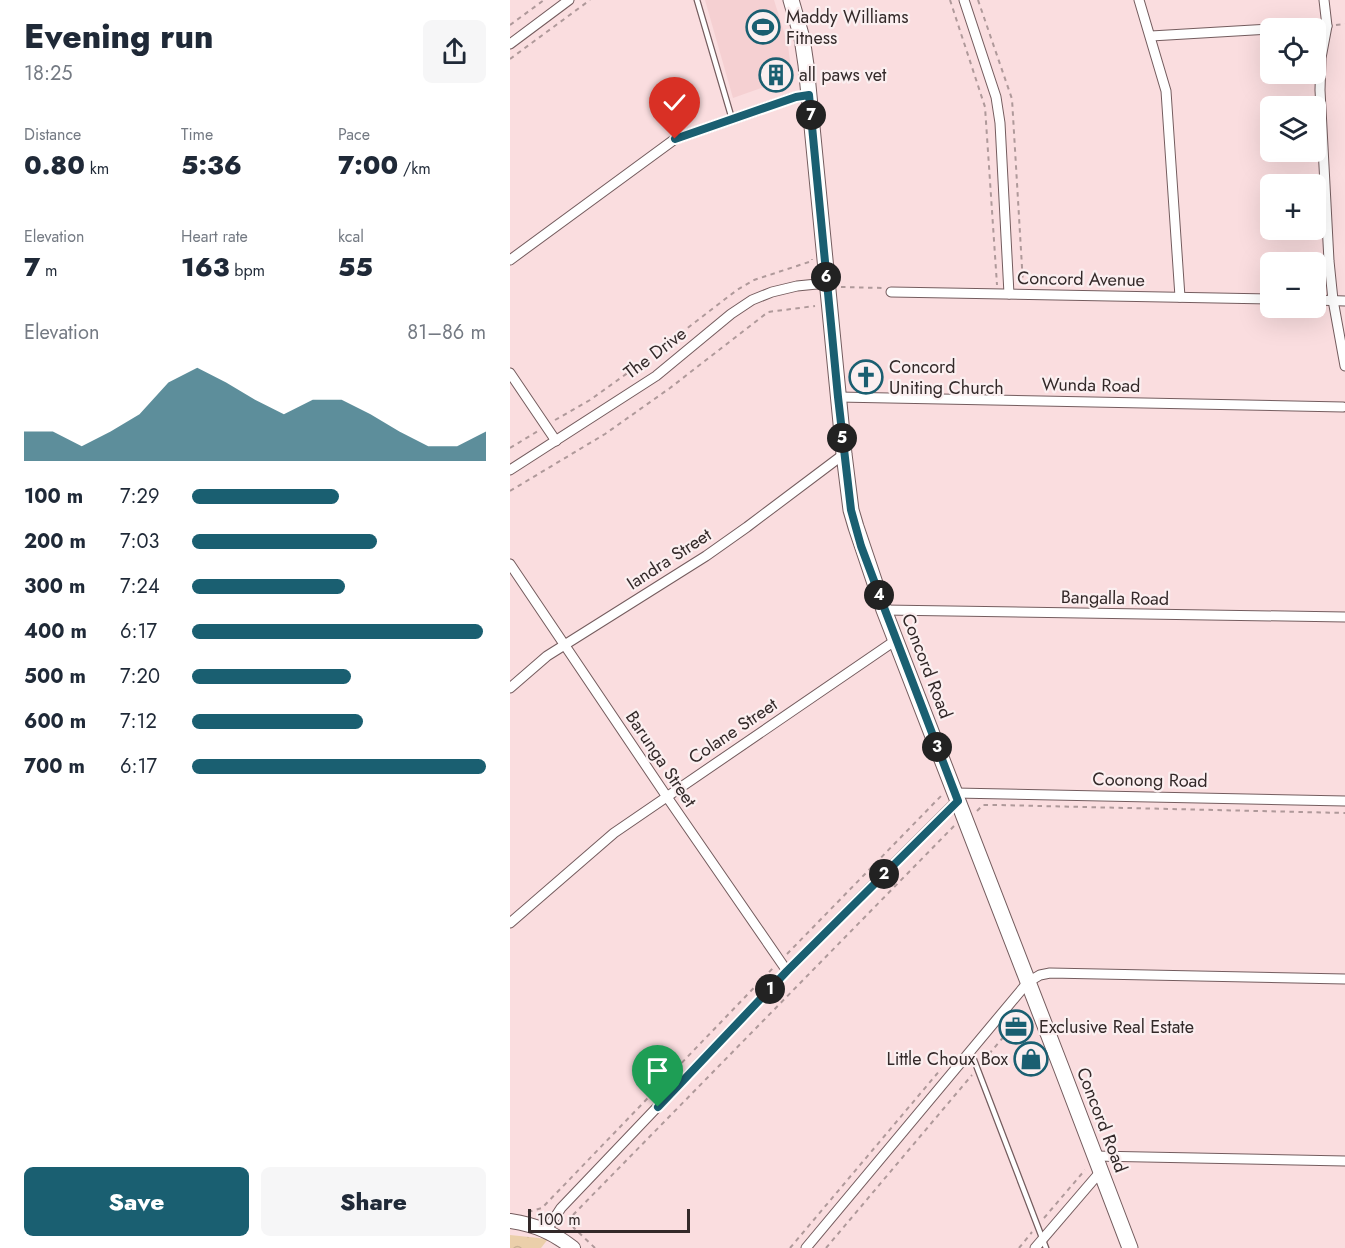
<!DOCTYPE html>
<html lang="en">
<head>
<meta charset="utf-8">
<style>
  body { margin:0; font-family:Jost,sans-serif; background:#f6f6f7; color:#1f2937; height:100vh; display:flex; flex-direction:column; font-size:22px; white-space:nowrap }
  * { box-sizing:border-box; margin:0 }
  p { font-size:20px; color:#747a83 }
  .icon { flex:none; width:33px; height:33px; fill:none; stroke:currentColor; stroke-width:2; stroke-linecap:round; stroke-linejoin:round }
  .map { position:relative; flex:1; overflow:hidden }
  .sheet { display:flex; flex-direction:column; background:#fff; width:510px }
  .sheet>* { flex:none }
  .fabs { position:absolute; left:750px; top:18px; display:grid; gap:12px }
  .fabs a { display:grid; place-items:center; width:66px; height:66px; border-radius:9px; background:#fff; box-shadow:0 6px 24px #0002; font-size:30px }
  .scale { position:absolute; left:18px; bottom:15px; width:162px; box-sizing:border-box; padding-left:6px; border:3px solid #332929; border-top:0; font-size:16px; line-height:21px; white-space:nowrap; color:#332929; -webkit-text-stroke:4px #fbeff0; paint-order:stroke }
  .pin { position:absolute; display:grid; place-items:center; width:51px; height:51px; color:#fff; margin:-62px -26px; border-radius:50% 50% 50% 0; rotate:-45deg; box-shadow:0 0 6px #0007 }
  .pin .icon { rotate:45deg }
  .km { position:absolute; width:30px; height:30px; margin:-15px; border-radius:50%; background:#222; color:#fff; font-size:16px; line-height:30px; text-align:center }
  .round { display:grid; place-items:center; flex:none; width:63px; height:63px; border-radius:9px; background:#f6f6f7 }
  .summary { display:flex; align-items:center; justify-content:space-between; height:102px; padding:0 24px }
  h1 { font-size:33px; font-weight:800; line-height:45px }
  .figures { display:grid; grid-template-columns:repeat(3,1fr); gap:9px; height:102px; padding:6px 24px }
  .figures div { display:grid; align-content:center }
  .figures b { font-size:26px; font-weight:800 }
  .figures small { font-size:16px; font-weight:400 }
  .figures p { font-size:16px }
  .chart { height:168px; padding:12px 24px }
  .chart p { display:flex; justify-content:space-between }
  .chart svg { width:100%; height:108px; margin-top:6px; fill:#1a5f71; opacity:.7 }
  .cta { display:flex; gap:12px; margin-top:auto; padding:12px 24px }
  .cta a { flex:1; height:69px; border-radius:9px; background:#1a5f71; color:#fff; font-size:24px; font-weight:800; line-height:69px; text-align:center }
  .cta a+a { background:#f6f6f7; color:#1f2937 }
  ul { padding:0 24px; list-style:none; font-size:20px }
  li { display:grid; grid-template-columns:96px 72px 1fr; align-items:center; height:45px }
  li i { height:15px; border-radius:8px; background:#1a5f71 }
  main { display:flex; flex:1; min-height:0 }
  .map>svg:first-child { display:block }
</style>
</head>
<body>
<main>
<section class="sheet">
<div class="summary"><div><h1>Evening run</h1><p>18:25</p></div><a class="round"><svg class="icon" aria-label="share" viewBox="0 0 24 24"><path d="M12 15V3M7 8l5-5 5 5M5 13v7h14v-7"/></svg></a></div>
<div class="figures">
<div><p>Distance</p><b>0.80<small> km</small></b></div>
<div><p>Time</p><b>5:36</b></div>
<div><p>Pace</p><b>7:00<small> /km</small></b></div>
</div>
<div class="figures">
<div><p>Elevation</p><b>7<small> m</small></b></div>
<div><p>Heart rate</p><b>163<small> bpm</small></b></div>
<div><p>kcal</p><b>55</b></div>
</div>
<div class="chart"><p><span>Elevation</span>81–86 m</p>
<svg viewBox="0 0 160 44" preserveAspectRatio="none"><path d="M0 44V32L10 32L20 38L30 32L40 25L50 12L60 6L70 12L80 19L90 25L100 19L110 19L120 25L130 32L140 38L150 38L160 32V44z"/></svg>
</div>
<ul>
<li><b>100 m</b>7:29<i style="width:50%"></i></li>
<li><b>200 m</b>7:03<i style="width:63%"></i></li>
<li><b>300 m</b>7:24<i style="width:52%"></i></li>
<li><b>400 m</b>6:17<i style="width:99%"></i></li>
<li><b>500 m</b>7:20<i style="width:54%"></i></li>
<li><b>600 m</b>7:12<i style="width:58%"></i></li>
<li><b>700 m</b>6:17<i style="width:100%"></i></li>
</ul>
<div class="cta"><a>Save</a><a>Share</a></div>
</section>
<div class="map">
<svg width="835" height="1248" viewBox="0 0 835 1248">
  <defs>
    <pattern id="forest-crowns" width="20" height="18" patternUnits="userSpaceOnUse" patternTransform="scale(1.5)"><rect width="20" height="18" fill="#ebcfaa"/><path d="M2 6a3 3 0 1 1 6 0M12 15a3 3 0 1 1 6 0" fill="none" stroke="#cab292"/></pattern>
  </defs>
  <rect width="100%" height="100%" fill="#fadddf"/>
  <polygon fill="#f5d0d2" points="195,0 264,0 278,45 281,70 274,80 223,98"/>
  <polygon fill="url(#forest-crowns)" points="0,1235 38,1239 31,1248 0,1248"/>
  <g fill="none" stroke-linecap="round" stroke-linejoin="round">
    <g stroke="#745c5e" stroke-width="7">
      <g id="service">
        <polyline points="187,0 222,119"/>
        <polyline points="461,1052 536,1248"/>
      </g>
    </g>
    <g stroke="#745c5e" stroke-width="11">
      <g id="minor">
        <polyline points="454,0 486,97 490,123 499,294"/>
        <polyline points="629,0 656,91 670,297"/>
        <polyline points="814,0 817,26 811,58 810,90 819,261 823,300 835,366"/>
        <polyline points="771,28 817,26"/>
        <polyline points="641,36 760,29"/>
        <polyline points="0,44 59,0"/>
        <polyline points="0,260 165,139 286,97 299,95"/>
        <polyline points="381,292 760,299"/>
        <polyline points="806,300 835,301"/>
        <polyline points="0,373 46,441"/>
        <polyline points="328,397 833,407"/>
        <polyline points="0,470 146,376 221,314 242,300 262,292 287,286 317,283"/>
        <polyline points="0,564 157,797 277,971"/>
        <polyline points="374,610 835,617"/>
        <polyline points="0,688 37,656 196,556 237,527 334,454"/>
        <polyline points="445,793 835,801"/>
        <polyline points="0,923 104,833 386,640"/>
        <polyline points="584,1156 835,1161"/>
        <polyline points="36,1231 51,1208 277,971 448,800"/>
        <polyline points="296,1248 518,982 530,975 540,973 835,979"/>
        <polyline points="525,1248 591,1171"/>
      </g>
    </g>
    <g stroke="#745c5e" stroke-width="16">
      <path id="secondary" d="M0,1221C26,1225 42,1232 63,1248"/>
    </g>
    <g stroke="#745c5e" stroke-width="17">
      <polyline id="primary" points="281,0 292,38 296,65 334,454 341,510 346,527 374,610 551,1067 620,1248"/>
    </g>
    <g stroke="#af999a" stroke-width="2" stroke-dasharray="4.5 4.5" stroke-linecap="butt">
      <polyline points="440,0 475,107 487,285"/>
      <polyline points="468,0 502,99 513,284"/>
      <polyline points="0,25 34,0"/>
      <polyline points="826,25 835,24"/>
      <polyline points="0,59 80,0"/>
      <polyline points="331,287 373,288"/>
      <polyline points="45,420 80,400 137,359 227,290 244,280 302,261 302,259"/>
      <polyline points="0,448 28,431"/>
      <polyline points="0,491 95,434 160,388 258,312 305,306"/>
      <polyline points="467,811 473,805 487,805 835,813"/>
      <polyline points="277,954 432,795"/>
      <polyline points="473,1061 514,1013"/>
      <polyline points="18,1212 32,1208 263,968"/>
      <polyline points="534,1218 575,1170"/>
      <polyline points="85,1248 64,1228 59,1219 444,826"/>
      <polyline points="280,1248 431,1069"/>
      <polyline points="316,1248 462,1075"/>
      <polyline points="509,1248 522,1232"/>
    </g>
    <use href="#service" stroke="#fff" stroke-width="4.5"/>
    <use href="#minor" stroke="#fff" stroke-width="9"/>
    <use href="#secondary" stroke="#fff" stroke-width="14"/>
    <use href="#primary" stroke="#fff" stroke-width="15"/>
  </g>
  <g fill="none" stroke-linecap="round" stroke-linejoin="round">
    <g stroke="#fff" stroke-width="12">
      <polyline id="route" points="148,1107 277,971 448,801 375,610 351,546 341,510 328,397 299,95 286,97 165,139"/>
    </g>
    <use href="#route" stroke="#1a5f71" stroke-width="8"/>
  </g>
  <defs>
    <g id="stadium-ring" transform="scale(1.725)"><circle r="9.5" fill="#fbeff0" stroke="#1a5f71" stroke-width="1.5"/><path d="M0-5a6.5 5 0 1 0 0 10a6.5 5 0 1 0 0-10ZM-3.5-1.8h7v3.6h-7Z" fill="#1a5f71"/></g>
    <g id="building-ring" transform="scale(1.725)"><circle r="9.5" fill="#fbeff0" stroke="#1a5f71" stroke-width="1.5"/><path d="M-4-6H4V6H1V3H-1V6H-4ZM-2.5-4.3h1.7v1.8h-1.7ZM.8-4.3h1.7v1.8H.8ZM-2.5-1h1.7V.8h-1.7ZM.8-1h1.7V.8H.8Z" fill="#1a5f71"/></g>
    <g id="church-ring" transform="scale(1.725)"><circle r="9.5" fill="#fbeff0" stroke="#1a5f71" stroke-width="1.5"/><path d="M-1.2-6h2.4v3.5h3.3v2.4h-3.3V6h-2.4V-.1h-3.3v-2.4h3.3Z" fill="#1a5f71"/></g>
    <g id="office-ring" transform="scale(1.725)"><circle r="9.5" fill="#fbeff0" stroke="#1a5f71" stroke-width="1.5"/><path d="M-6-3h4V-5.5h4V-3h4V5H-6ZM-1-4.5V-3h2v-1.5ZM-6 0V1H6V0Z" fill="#1a5f71"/></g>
    <g id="shop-ring" transform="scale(1.725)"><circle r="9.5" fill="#fbeff0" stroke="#1a5f71" stroke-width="1.5"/><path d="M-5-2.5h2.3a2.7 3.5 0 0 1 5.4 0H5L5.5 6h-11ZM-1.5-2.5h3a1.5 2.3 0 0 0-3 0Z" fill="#1a5f71"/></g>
  </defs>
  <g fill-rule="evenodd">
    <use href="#stadium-ring" x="253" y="27"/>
    <use href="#building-ring" x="266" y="75"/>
    <use href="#church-ring" x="356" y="377"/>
    <use href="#office-ring" x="506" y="1027"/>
    <use href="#shop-ring" x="521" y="1059"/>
  </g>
  <g text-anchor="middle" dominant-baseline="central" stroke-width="4.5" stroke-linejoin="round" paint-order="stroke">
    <g font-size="18" fill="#332929" stroke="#fbeff0" text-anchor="start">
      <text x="276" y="17">Maddy Williams<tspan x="276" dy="21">Fitness</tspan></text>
      <text x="289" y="75">all paws vet</text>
      <text x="379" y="367">Concord<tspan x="379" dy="21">Uniting Church</tspan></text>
      <text x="529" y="1027">Exclusive Real Estate</text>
      <text x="498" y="1059" text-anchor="end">Little Choux Box</text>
    </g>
    <g font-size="18" fill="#332929" stroke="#fbeff0">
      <text transform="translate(571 279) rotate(1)">Concord Avenue</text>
      <text transform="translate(145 353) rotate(-37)">The Drive</text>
      <text transform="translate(581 385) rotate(1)">Wunda Road</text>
      <text transform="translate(159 559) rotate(-33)">Iandra Street</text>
      <text transform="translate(605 598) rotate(1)">Bangalla Road</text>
      <text transform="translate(417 666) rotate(69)">Concord Road</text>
      <text transform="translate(223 731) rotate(-34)">Colane Street</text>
      <text transform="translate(151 759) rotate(56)">Barunga Street</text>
      <text transform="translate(640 780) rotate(1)">Coonong Road</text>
      <text transform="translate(592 1120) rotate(69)">Concord Road</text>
    </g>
  </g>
</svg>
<div class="fabs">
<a><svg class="icon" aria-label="locate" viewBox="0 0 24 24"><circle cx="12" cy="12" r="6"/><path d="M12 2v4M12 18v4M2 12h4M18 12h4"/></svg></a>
<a><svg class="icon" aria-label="layers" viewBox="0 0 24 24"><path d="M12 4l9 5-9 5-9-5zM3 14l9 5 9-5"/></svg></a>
<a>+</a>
<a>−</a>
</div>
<div class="scale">100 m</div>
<div class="pin" style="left:148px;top:1107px;background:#1e9e55"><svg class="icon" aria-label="arrive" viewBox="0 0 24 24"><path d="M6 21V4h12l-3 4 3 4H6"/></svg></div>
<div class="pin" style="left:165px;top:139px;background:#d93025"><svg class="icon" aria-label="check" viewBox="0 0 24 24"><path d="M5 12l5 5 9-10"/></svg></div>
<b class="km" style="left:260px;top:989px">1</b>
<b class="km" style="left:374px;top:874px">2</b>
<b class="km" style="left:427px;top:747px">3</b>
<b class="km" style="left:369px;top:595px">4</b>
<b class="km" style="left:332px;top:438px">5</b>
<b class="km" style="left:316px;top:277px">6</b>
<b class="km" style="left:301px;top:115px">7</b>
</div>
</main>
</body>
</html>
